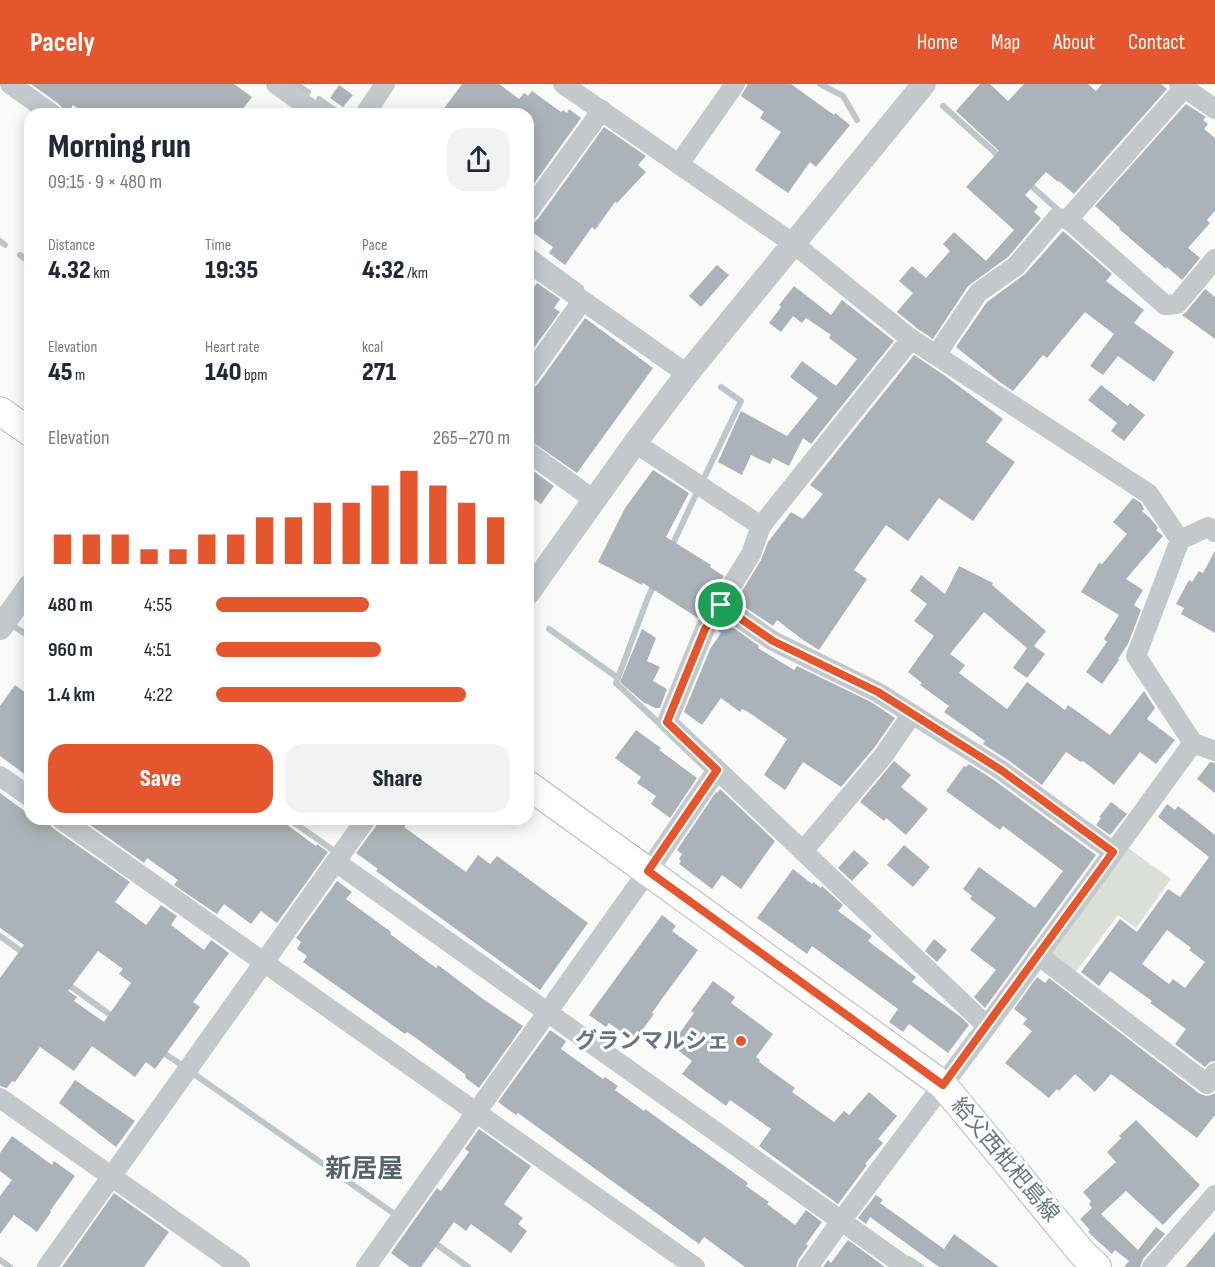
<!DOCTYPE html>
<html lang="en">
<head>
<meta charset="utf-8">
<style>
  body { margin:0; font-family:"Sofia Sans Condensed","Noto Sans JP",sans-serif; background:#f2f2f3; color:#1f2937; height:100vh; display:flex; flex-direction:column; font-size:22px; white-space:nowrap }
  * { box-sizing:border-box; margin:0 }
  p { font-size:20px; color:#747a83 }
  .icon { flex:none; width:33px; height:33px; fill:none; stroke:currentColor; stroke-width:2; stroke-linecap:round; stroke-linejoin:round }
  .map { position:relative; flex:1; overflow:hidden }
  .drawer { position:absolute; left:24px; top:24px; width:510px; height:717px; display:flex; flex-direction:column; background:#fff; border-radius:18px; box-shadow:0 3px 15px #0003 }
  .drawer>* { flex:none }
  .pin { position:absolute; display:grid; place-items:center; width:51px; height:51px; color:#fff; margin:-26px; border:3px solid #fff; border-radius:50%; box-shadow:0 2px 6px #0007 }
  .round { display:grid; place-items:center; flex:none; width:63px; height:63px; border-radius:18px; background:#f2f2f3 }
  .head { display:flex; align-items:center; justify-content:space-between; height:102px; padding:0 24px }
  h1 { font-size:33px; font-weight:800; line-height:45px }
  .stats { display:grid; grid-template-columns:repeat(3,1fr); gap:9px; height:102px; padding:6px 24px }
  .stats div { display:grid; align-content:center }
  .stats b { font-size:26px; font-weight:800 }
  .stats small { font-size:16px; font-weight:400 }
  .stats p { font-size:16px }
  .chart { height:168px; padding:12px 24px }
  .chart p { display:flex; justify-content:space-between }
  .chart svg { width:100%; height:108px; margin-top:6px; stroke:#e4572e; stroke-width:6 }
  .action { display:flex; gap:12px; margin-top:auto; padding:12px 24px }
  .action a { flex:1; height:69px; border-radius:18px; background:#e4572e; color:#fff; font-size:24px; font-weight:800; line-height:69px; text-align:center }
  .action a+a { background:#f2f2f3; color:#1f2937 }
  ul { padding:0 24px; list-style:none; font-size:20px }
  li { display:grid; grid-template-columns:96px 72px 1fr; align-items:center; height:45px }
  li i { height:15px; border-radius:8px; background:#e4572e }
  header { display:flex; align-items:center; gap:36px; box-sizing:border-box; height:84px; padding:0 30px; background:#e4572e; color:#fff }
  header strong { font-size:28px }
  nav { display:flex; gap:33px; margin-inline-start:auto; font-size:21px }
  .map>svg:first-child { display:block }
</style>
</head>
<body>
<header>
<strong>Pacely</strong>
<nav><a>Home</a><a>Map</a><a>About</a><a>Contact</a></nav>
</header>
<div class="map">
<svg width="1215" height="1183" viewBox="0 0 1215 1183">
  <rect width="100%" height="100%" fill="#fafaf8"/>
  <polygon fill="#dadfd7" points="1128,764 1171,795 1136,844 1118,831 1076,888 1052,870"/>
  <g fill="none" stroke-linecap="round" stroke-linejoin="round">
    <g stroke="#bbc7cb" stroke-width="6">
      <polyline points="296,0 308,8"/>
      <polyline points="820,0 843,12 857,36"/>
      <polyline points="319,15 340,30"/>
      <polyline points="943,22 1001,74"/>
      <polyline points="1028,99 1057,125"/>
      <polyline points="0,157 5,161"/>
      <polyline points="528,165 581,204"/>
      <polyline points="20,171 30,178"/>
      <polyline points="704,394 741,317 721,303"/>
      <polyline points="671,464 697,408"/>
      <polyline points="655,498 647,516 616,599 663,643"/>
      <polyline points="15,543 30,553"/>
      <polyline points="549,545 618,594"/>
      <polyline points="289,735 333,766"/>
      <polyline points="0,852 25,870"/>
      <polyline points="66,899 116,935"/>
      <polyline points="161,967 180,980"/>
      <polyline points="194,990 396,1131"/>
      <polyline points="432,1157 468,1183"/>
      <polyline points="909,1175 921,1183"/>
      <polyline points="0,1176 10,1183"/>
    </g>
  </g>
  <g fill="#aab3b9" fill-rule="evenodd">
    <polygon points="31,0 234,0 252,13 239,30 86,30 73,21 67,30 64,30 63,25 59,20"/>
    <polygon points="462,0 499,0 519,15 524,9 528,12 532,7 561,28 563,26 567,29 569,25 581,34 528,108 528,30 440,30"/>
    <polygon points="748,0 791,0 834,31 835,29 850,41 816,83 810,78 788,109 755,86 781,48 760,34 764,28 741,12"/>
    <polygon points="980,0 990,0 1008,17 1024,0 1088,0 1096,7 1102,0 1161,0 1167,5 1074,110 1059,97 1058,98 1046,88 1025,111 1038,123 1034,128 1041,134 1008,173 968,202 933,255 918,245 897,228 913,209 899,197 912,182 926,194 950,167 943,160 954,148 986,177 1014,146 966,103 999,67 956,27"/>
    <polygon points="339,1 353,11 343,23 330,14"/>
    <polygon points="1186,20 1206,33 1203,36 1208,40 1204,45 1215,54 1215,127 1207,136 1210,139 1188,164 1200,174 1182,196 1167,183 1166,185 1119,145 1120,144 1095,122"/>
    <polygon points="604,43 646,72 638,81 646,88 617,119 615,118 595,146 592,143 565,181 549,169 553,163 528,145 528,140 533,139 538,135"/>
    <polygon points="1063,147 1112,190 1106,197 1144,226 1134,239 1174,268 1154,298 1118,272 1103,291 1090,282 1114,250 1085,228 1047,274 1043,271 1013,307 1001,299 956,263 987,218 1025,190"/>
    <polygon points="717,181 729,191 701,223 689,212"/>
    <polygon points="537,199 560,215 554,224 560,228 528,272 528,211"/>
    <polygon points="794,202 831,231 842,216 894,257 811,360 803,354 789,382 773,374 770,380 751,371 742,391 718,378 741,327 787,352 818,314 790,293 802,277 836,302 857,275 829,254 831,251 806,234 802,239 793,232 781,248 769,239 781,223 779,221"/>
    <polygon points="1205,205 1215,213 1215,255 1182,231 1186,228"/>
    <polygon points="585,234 653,284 577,389 531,357 535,351 528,346 528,305 533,304 538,300"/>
    <polygon points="914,271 944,291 1003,335 986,358 1015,378 973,437 939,414 908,457 886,441 854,486 867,495 819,566 803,556 777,536 773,542 736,517 761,476 768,458 791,428 803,435 823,410 810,401"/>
    <polygon points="1101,301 1128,322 1130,319 1145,331 1124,357 1111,347 1117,339 1088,316"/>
    <polygon points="532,386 554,402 541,420 528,411 528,391"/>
    <polygon points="653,386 689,409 666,453 711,481 710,483 724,492 698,534 643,499 642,501 598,478 625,424"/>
    <polygon points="1133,414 1141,419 1144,425 1142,427 1150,434 1158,444 1156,446 1163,452 1126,495 1143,506 1134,521 1141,526 1128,560 1118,575 1119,576 1102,600 1086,588 1107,558 1104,555 1119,531 1081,508 1099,479 1102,480 1127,450 1113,438"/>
    <polygon points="1215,467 1215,549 1181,530 1184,524 1176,520 1189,496 1192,498 1199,487 1203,489"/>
    <polygon points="959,482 993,499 992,501 1046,547 1034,562 1045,570 1027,594 1013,584 1027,564 984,528 950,570 965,581 959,589 1007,625 1027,598 1065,626 1068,621 1110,651 1144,607 1155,624 1147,635 1175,656 1156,680 1140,668 1114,701 1083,677 1081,678 1066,668 1042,701 1008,676 983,660 985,657 944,628 949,622 920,601 922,599 908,588 934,552 914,537 927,520 910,507 921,491 945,510"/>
    <polygon points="724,537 759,562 758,564 794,586 797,582 871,618 895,634 874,664 841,703 803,678 785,706 764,691 787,655 748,628 742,625 740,628 721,614 702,641 684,628 710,565 721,549 718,547"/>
    <polygon points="642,545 656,554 647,577 660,583 653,597 667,605 660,624 655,624 643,618 620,598"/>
    <polygon points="15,601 30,612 30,694 0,672 0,622"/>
    <polygon points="636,646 661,664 659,666 697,694 670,734 651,720 656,712 637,699 641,693 615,674"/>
    <polygon points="894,677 911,691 901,703 928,725 906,751 886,734 884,737 860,718"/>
    <polygon points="1210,678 1215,679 1215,709 1197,695"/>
    <polygon points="969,680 994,696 1096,771 985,924 974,913 996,886 970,866 996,834 970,815 972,812 963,805 979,783 1035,824 1063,787 1003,742 1000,746 946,707 964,682 966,683"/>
    <polygon points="720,705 775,757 741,805 722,791 712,805 679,780 681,777 679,775 682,770 677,766 716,708 717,709"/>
    <path d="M0,709L30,731V735H49L50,741L54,745L130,798L115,818L146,841L161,821L177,832L171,841L204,866L211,856L229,869L193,918L200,923L155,985L146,978L135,993L92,962L74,987L40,963L15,998L12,997L7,1004L0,1002V894L24,861L0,844ZM98,867L123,885L119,890L131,899L104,938L74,917L77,913L68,907Z"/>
    <polygon points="1111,718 1127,730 1110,751 1096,741 1101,734 1099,733"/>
    <path d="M1167,720L1175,726L1178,722L1215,751V977L1210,978L1205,983L1175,960L1186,945L1150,919L1152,917L1110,887L1099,902L1081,888L1120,835L1137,848L1168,805L1180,813L1209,773L1158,733ZM1167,846L1191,864L1189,866L1205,878L1185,904L1173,895L1169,900L1142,880Z"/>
    <polygon points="82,735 279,735 316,762 317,760 328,768 277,839 261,827 251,840 224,820 217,830 174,801 178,796 147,774 144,779"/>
    <polygon points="378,735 410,735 404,743 466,788 478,771 490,780 497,772 588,839 540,906 376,787 378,785 356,769 376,742"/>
    <polygon points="904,761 930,783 913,803 887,781"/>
    <polygon points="854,766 869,779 852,797 838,784"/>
    <polygon points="793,785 812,800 813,798 821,804 822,802 843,821 838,827 872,852 868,857 916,893 912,898 961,933 969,941 948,969 909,940 903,948 889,938 898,925 812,862 807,870 757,834"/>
    <polygon points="337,797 352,808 346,815 391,848 390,850 436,884 438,881 483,915 523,942 479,1004 467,995 465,993 466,991 416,954 407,948 405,950 303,878 307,872 297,865 301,858 296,854"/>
    <polygon points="662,831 676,842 672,847 698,866 661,916 652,929 654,930 634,957 609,939 606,943 589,931"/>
    <polygon points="934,855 947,866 937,878 925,867"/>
    <polygon points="1037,893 1045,899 1049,894 1200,1010 1206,1012 1211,1011 1215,1009 1215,1031 1197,1054 1111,990 1095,1008 1075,990 1059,1007 1057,1005 1049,1014 1005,979 1032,947 1023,940 1027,935 1014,925"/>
    <polygon points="713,897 735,913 731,919 773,950 756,973 760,976 759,978 795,1004 792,1008 834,1038 844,1027 849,1031 869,1008 897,1032 878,1055 883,1059 865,1080 867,1081 856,1096 838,1120 759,1062 771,1045 730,1016 726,1022 682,990 692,977 671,961 694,929 691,927"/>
    <polygon points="550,946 566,957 561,965 603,995 605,993 618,1002 615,1006 644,1027 645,1025 748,1099 746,1102 769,1118 767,1120 795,1141 806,1126 822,1138 806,1160 808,1162 798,1176 796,1183 745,1183 704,1153 699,1160 518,1029 516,1031 498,1018"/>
    <polygon points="75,996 135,1037 116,1063 59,1019"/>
    <polygon points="1136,1036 1200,1101 1163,1141 1126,1107 1101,1130 1138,1166 1156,1143 1165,1150 1143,1175 1140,1183 1124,1183 1129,1177 1115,1166 1112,1170 1088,1148 1090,1146 1080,1135 1092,1124 1089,1120 1091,1117 1083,1108 1116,1078 1107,1068 1121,1054 1119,1052"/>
    <polygon points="479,1045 531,1082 504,1120 523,1134 518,1140 527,1147 511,1169 471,1140 466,1147 454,1138 421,1183 410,1183 391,1169 437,1104 441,1107 469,1068 465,1065"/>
    <polygon points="12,1052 52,1081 54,1077 75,1092 50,1127 51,1128 37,1148 14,1131 0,1150 0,1112 12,1096 0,1087 0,1069"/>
    <polygon points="114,1109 169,1148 144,1183 62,1183"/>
    <polygon points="876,1111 883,1116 880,1119 944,1165 954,1150 999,1183 939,1183 870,1133 866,1140 858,1134"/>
    <polygon points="1215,1148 1215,1183 1185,1183"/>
    <polygon points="848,1156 885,1183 823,1183 828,1176 831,1179"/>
  </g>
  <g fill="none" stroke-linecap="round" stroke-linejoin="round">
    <g stroke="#b3babf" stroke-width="30">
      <g id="secondary">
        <polyline points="0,327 30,348"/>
        <polyline points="528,701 943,1001 1083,1170 1097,1183"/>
      </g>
    </g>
    <g stroke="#c3c8cc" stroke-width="20">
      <polyline points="10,0 52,30"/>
      <polyline points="276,0 318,30"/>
      <polyline points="563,0 794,160 911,255 1149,410 1180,456"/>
      <polyline points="1179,0 1215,25"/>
      <polyline points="365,30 385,0"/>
      <polyline points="679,80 735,0"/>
      <polyline points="528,128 602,26"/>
      <polyline points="1068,135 1184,4"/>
      <polyline points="528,178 687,290"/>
      <polyline points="911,255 761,442 751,470 705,545 667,638 987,942"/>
      <polyline points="936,271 978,209 1016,182 1057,134 1068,135 1165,221 1177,220 1215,175"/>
      <polyline points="528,293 582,217"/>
      <polyline points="635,359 761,442"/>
      <polyline points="528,368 594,416"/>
      <polyline points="1215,448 1208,443 1180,456 1136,572 1193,659 1215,667"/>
      <polyline points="721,521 773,557 877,608 1001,686 1113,768"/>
      <polyline points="0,692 30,713"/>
      <polyline points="61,735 695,1183"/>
      <polyline points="803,767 884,671 912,630"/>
      <polyline points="336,778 906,1183"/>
      <polyline points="1038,871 1207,1000 1215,989"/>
      <polyline points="0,1014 240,1183"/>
      <polyline points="47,1183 366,735"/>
      <polyline points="366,1183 648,787 717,686"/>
      <polyline points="808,1183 841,1137 987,942 1193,659"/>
      <polyline points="1152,1183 1215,1111"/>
    </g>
    <g stroke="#c3c8cc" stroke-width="24">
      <polyline points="528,509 635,359 687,290 924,0"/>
      <polyline points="0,544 30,502"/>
    </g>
    <use href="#secondary" stroke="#fff" stroke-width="28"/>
  </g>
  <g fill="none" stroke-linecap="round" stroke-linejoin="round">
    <g stroke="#fff" stroke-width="12">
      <polygon id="route" points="721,521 773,557 878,608 1001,686 1113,768 943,1001 648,787 717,686 667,638 705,545"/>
    </g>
    <use href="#route" stroke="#e4572e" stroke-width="8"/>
  </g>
  <circle fill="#e4572e" stroke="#fff" stroke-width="2" cx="741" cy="957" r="6"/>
  <g text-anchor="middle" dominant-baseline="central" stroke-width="6" stroke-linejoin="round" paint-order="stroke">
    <g font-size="22" font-weight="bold" fill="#657683" stroke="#fff" text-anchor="end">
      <text x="729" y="957">グランマルシェ</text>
    </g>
    <g font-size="22" fill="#657683" stroke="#fff">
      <text transform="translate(1005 1076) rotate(50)">給父西枇杷島線</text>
    </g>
    <g font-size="26" font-weight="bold" fill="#57646e" stroke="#fff">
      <text x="364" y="1085">新居屋</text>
    </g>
  </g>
</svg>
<div class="pin" style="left:721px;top:521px;background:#1e9e55"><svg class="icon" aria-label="arrive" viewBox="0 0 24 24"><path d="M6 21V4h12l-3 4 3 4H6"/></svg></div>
<section class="drawer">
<div class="head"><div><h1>Morning run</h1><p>09:15 · 9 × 480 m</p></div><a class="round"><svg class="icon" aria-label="share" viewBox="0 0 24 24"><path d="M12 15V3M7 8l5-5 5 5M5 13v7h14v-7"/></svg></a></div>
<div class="stats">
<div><p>Distance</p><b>4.32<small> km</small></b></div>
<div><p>Time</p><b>19:35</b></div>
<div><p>Pace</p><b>4:32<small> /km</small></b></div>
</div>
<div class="stats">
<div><p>Elevation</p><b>45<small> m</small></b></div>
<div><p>Heart rate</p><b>140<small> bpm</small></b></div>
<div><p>kcal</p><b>271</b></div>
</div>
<div class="chart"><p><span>Elevation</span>265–270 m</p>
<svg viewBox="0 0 160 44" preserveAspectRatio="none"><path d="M5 44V32M15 44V32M25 44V32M35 44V38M45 44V38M55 44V32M65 44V32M75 44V25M85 44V25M95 44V19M105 44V19M115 44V12M125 44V6M135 44V12M145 44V19M155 44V25"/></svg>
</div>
<ul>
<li><b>480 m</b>4:55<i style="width:52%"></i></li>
<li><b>960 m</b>4:51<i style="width:56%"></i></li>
<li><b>1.4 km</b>4:22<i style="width:85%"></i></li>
</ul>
<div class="action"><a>Save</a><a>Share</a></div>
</section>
</div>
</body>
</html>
